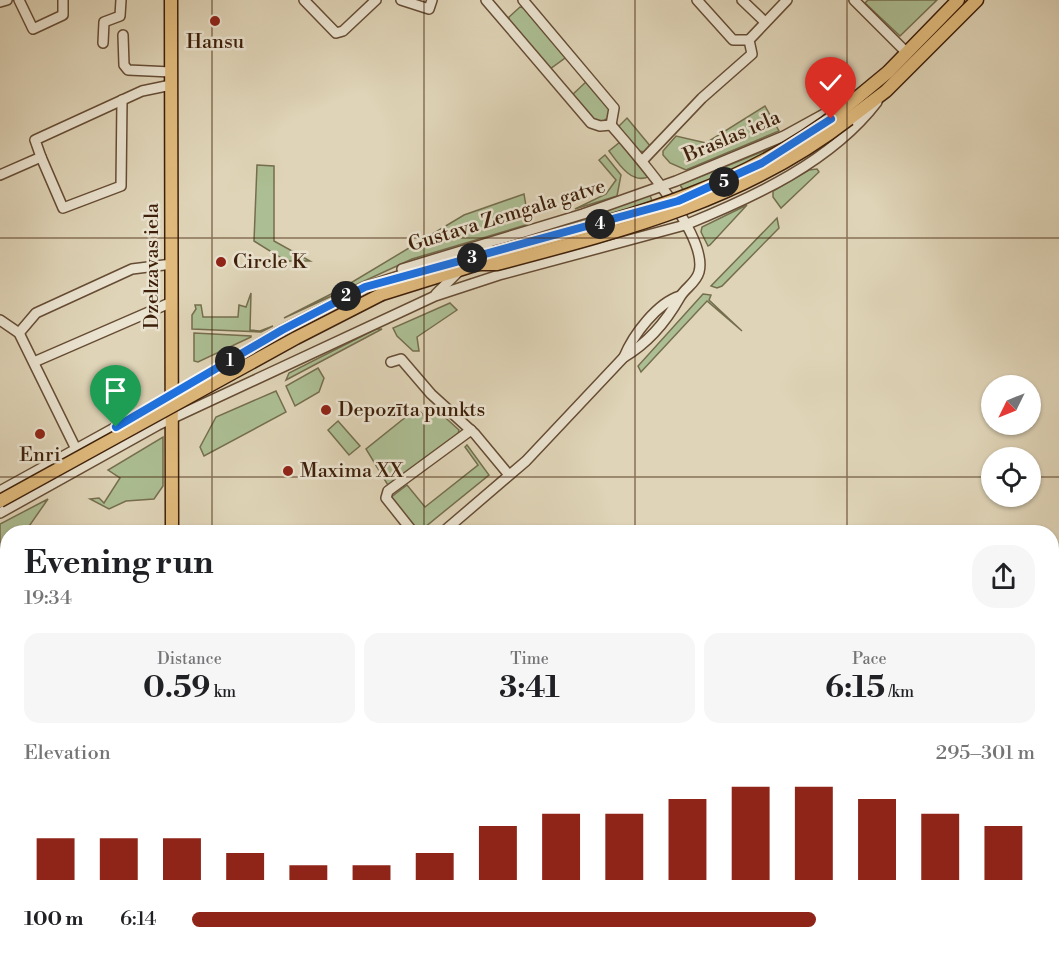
<!DOCTYPE html>
<html lang="en">
<head>
<meta charset="utf-8">
<style>
  body { margin:0; font-family:"Libre Bodoni",serif; background:#f6f6f6; color:#202124; height:100vh; display:flex; flex-direction:column; font-size:22px; white-space:nowrap }
  * { box-sizing:border-box; margin:0 }
  p { font-size:20px; color:#757577 }
  .icon { flex:none; width:33px; height:33px; fill:none; stroke:currentColor; stroke-width:2; stroke-linecap:round; stroke-linejoin:round }
  .map { position:relative; flex:1; overflow:hidden }
  .sheet { position:absolute; left:0px; top:525px; width:1059px; height:429px; display:flex; flex-direction:column; background:#fff; border-radius:24px 24px 0 0; box-shadow:0 2px 4px #0004 }
  .sheet>* { flex:none }
  .needle { width:39px; rotate:227deg }
  .tools { position:absolute; left:981px; top:375px; display:grid; gap:12px }
  .tools a { display:grid; place-items:center; width:60px; height:60px; border-radius:50%; background:#fff; box-shadow:0 2px 4px #0004; font-size:30px }
  .pin { position:absolute; display:grid; place-items:center; width:51px; height:51px; color:#fff; margin:-62px -26px; border-radius:50% 50% 50% 0; rotate:-45deg; box-shadow:0 0 6px #0007 }
  .pin .icon { rotate:45deg }
  .km { position:absolute; width:30px; height:30px; margin:-15px; border-radius:50%; background:#222; color:#fff; font-size:16px; line-height:30px; text-align:center }
  .round { display:grid; place-items:center; flex:none; width:63px; height:63px; border-radius:24px; background:#f6f6f6 }
  .headline { display:flex; align-items:center; justify-content:space-between; height:102px; padding:0 24px }
  h1 { font-size:33px; font-weight:700; line-height:45px }
  .stats { display:grid; grid-template-columns:repeat(3,1fr); gap:9px; height:102px; padding:6px 24px }
  .stats div { display:grid; align-content:center; border-radius:15px; background:#f6f6f6; text-align:center }
  .stats b { font-size:30px; font-weight:700 }
  .stats small { font-size:16px; font-weight:400 }
  .stats p { font-size:16px }
  .chart { height:168px; padding:12px 24px }
  .chart p { display:flex; justify-content:space-between }
  .chart svg { width:100%; height:108px; margin-top:6px; stroke:#8f2418; stroke-width:6 }
  ul { padding:0 24px; list-style:none; font-size:20px }
  li { display:grid; grid-template-columns:96px 72px 1fr; align-items:center; height:45px }
  li i { height:15px; border-radius:8px; background:#8f2418 }
  .map>svg:first-child { display:block }
</style>
</head>
<body>
<div class="map">
<svg width="1059" height="954" viewBox="0 0 1059 954">
  <rect width="100%" height="100%" fill="#dfd4b7"/>
  <filter id="stains"><feTurbulence type="fractalNoise" baseFrequency=".00333" numOctaves="4"/><feColorMatrix values="0 0 0 0 .2 0 0 0 0 .09 0 0 0 0 .02 0 0 0 .5 -.17"/></filter>
  <radialGradient id="worn" r=".72"><stop offset=".6" stop-color="#630" stop-opacity="0"/><stop offset="1" stop-color="#630" stop-opacity=".3"/></radialGradient>
  <g fill="#acbe93" stroke="#756e4e" stroke-width="1.5">
    <polygon points="868,0 937,0 900,36 865,3"/>
    <polygon points="520,7 525,8 565,55 565,58 550,69 509,22 509,17"/>
    <polygon points="587,81 610,108 611,115 601,123 595,122 572,95"/>
    <polygon points="765,106 779,131 686,170 670,163 663,155 663,151 676,136 706,143"/>
    <polygon points="627,118 651,147 645,152 639,151 618,127"/>
    <path d="M620,142L648,177C631,184 618,163 609,151Z"/>
    <polygon points="779,145 735,170 684,191 680,185"/>
    <polygon points="605,155 621,175 617,196 575,209 606,194 616,180 599,160"/>
    <polygon points="257,165 274,166 274,241 310,261 286,261 254,241"/>
    <polygon points="817,169 819,172 781,208 773,197 773,191 809,170"/>
    <polygon points="524,194 529,224 412,259 284,318 339,290 464,215"/>
    <polygon points="650,195 652,201 639,206 446,260 567,225"/>
    <polygon points="747,205 710,245 708,246 701,232 702,227"/>
    <polygon points="777,218 779,228 722,286 717,288 711,286"/>
    <polygon points="251,293 250,330 260,331 273,326 261,332 192,329 192,315 196,309 195,305 201,305 203,317 238,317 239,305 246,307"/>
    <polygon points="703,294 711,295 709,300 742,331 707,301 641,372 638,366"/>
    <polygon points="450,303 457,310 417,337 419,351 413,351 397,336 393,328"/>
    <polygon points="376,329 382,329 286,380 289,373"/>
    <polygon points="194,333 251,336 251,337 198,362 194,361"/>
    <polygon points="318,368 324,378 319,392 295,406 286,386"/>
    <polygon points="276,391 286,412 204,456 200,447 216,417"/>
    <polygon points="417,408 424,416 430,411 434,415 438,411 459,430 458,435 389,487 366,449"/>
    <polygon points="338,421 360,446 349,455 328,430"/>
    <polygon points="163,437 163,486 154,499 126,501 109,509 90,499 99,498 104,503 120,478 108,470"/>
    <polygon points="467,445 489,475 425,527 416,531 390,498 407,485 425,507 478,465 465,447"/>
    <polygon points="48,499 25,532 8,532 7,555 2,562 7,567 7,574 0,567 0,524"/>
  </g>
  <g fill="none" stroke-linecap="round" stroke-linejoin="round">
    <g stroke="#664c34" stroke-width="12">
      <g id="minor">
        <polyline points="19,0 33,29 63,15 63,0"/>
        <polyline points="304,0 336,33 343,31 376,0"/>
        <polyline points="401,0 429,9 432,0"/>
        <polyline points="486,0 591,123 600,126 611,125"/>
        <polyline points="523,0 614,108 611,125"/>
        <polyline points="697,0 733,40 749,40"/>
        <polyline points="742,0 765,22"/>
        <polyline points="854,0 907,53"/>
        <polyline points="0,2 7,0"/>
        <polyline points="123,35 124,65 128,70 171,72"/>
        <polyline points="103,43 104,22 120,16 121,0"/>
        <polyline points="41,157 63,208 121,186 122,100"/>
        <polyline points="642,161 702,98 752,54 749,40 787,0"/>
        <polyline points="0,175 41,157 35,140 142,91 171,85"/>
        <polyline points="402,269 583,214 676,181 784,136 835,108"/>
        <polyline points="436,294 460,270"/>
        <polyline points="0,320 19,333 76,449"/>
        <polyline points="19,333 36,313 132,269 172,264"/>
        <path d="M624,357C633,335 657,303 680,296"/>
        <polyline points="34,362 172,302"/>
        <polyline points="391,362 401,359 431,394 475,434 509,475"/>
        <polyline points="0,491 156,405 282,330 365,287 414,271 489,254"/>
        <path d="M0,513L158,425L435,296L499,275L685,225C754,197 831,162 877,102"/>
        <polyline points="413,532 386,498 388,491 471,430"/>
        <path d="M443,532L526,461L624,357C648,343 667,320 680,297C685,288 696,283 699,272C709,235 634,152 611,125"/>
        <polyline points="1052,585 1059,580"/>
        <polyline points="0,840 8,830"/>
        <polyline points="343,946 352,954"/>
        <polyline points="460,946 470,954"/>
        <polyline points="773,954 780,946"/>
      </g>
    </g>
    <g stroke="#3e1f09" stroke-width="15">
      <g id="major">
        <polyline points="171,0 172,532"/>
        <polyline points="842,110 888,72 958,0"/>
        <polyline points="849,119 886,91 977,0"/>
        <polyline points="382,294 478,264 494,253"/>
        <polyline points="0,593 8,600"/>
        <polyline points="386,946 395,954"/>
        <polyline points="417,946 425,954"/>
      </g>
    </g>
    <use href="#minor" stroke="#eae3d0" stroke-width="9"/>
    <use href="#major" stroke="#e0ba7c" stroke-width="12"/>
    <g stroke="#3e1f09" stroke-width="5">
      <g id="rail">
        <polyline points="1052,659 1059,649"/>
        <polyline points="1052,792 1059,783"/>
        <polyline points="1052,815 1059,806"/>
        <polyline points="1052,840 1059,830"/>
        <polyline points="924,954 930,946"/>
        <polyline points="952,954 958,946"/>
      </g>
    </g>
    <use href="#rail" stroke="#eae3d0" stroke-width="3" stroke-dasharray="9" stroke-linecap="butt"/>
    <g stroke="#3e1f09" stroke-width="15" stroke-linecap="butt">
      <g id="major-bridge">
        <path d="M494,253C619,219 737,192 842,110"/>
        <path d="M478,264H497C622,231 745,200 849,119"/>
        <polyline points="0,501 296,338 382,294"/>
      </g>
    </g>
    <use href="#major-bridge" stroke="#e0ba7c" stroke-width="12"/>
  </g>
  <g fill="none" stroke-linecap="round" stroke-linejoin="round">
    <g stroke="#fff" stroke-width="12">
      <polyline id="route" points="116,427 282,330 365,287 678,201 762,163 831,119"/>
    </g>
    <use href="#route" stroke="#1a73e8" stroke-width="8"/>
  </g>
  <path fill="none" stroke="#3e1f09" stroke-width="1.5" stroke-opacity="0.55" d="M212,0V532M424,0V532M635,0V532M847,0V532M0,238H1059M0,477H992M1030,477H1059M0,716H8M1052,716H1059M212,946V954M424,946V954M635,946V954M847,946V954"/>
  <g fill="#8f2418" stroke="#eae3d0" stroke-width="2">
    <circle cx="215" cy="21" r="6"/>
    <circle cx="221" cy="262" r="6"/>
    <circle cx="326" cy="410" r="6"/>
    <circle cx="40" cy="434" r="6"/>
    <circle cx="288" cy="471" r="6"/>
  </g>
  <g text-anchor="middle" dominant-baseline="central" stroke-width="5" stroke-linejoin="round" paint-order="stroke">
    <g font-size="20" fill="#3e1f09" stroke="#eae3d0" text-anchor="start">
      <text x="215" y="42" text-anchor="middle">Hansu</text>
      <text x="233" y="262">Circle K</text>
      <text x="338" y="410">Depozīta punkts</text>
      <text x="40" y="455" text-anchor="middle">Enri</text>
      <text x="300" y="471">Maxima XX</text>
    </g>
    <g font-size="20" fill="#3e1f09" stroke="#eae3d0">
      <text transform="translate(732 137) rotate(-23)">Braslas iela</text>
      <text transform="translate(507 216) rotate(-17)">Gustava Zemgala gatve</text>
      <text transform="translate(152 266) rotate(-90)">Dzelzavas iela</text>
    </g>
  </g>
  <rect width="100%" height="100%" filter="url(#stains)"/>
  <rect width="100%" height="100%" fill="url(#worn)"/>
</svg>
<div class="tools">
<a><svg class="needle" viewBox="-14 -14 28 28"><path d="M0-13l5 13h-10z" fill="#e53935"/><path d="M0 13l5-13h-10z" fill="#757577"/></svg></a>
<a><svg class="icon" aria-label="locate" viewBox="0 0 24 24"><circle cx="12" cy="12" r="6"/><path d="M12 2v4M12 18v4M2 12h4M18 12h4"/></svg></a>
</div>
<div class="pin" style="left:116px;top:427px;background:#1e9e55"><svg class="icon" aria-label="arrive" viewBox="0 0 24 24"><path d="M6 21V4h12l-3 4 3 4H6"/></svg></div>
<div class="pin" style="left:831px;top:119px;background:#d93025"><svg class="icon" aria-label="check" viewBox="0 0 24 24"><path d="M5 12l5 5 9-10"/></svg></div>
<b class="km" style="left:230px;top:361px">1</b>
<b class="km" style="left:346px;top:296px">2</b>
<b class="km" style="left:472px;top:258px">3</b>
<b class="km" style="left:600px;top:224px">4</b>
<b class="km" style="left:724px;top:182px">5</b>
<section class="sheet">
<div class="headline"><div><h1>Evening run</h1><p>19:34</p></div><a class="round"><svg class="icon" aria-label="share" viewBox="0 0 24 24"><path d="M12 15V3M7 8l5-5 5 5M5 13v7h14v-7"/></svg></a></div>
<div class="stats">
<div><p>Distance</p><b>0.59<small> km</small></b></div>
<div><p>Time</p><b>3:41</b></div>
<div><p>Pace</p><b>6:15<small> /km</small></b></div>
</div>
<div class="chart"><p><span>Elevation</span>295–301 m</p>
<svg viewBox="0 0 160 44" preserveAspectRatio="none"><path d="M5 44V27M15 44V27M25 44V27M35 44V33M45 44V38M55 44V38M65 44V33M75 44V22M85 44V17M95 44V17M105 44V11M115 44V6M125 44V6M135 44V11M145 44V17M155 44V22"/></svg>
</div>
<ul>
<li><b>100 m</b>6:14<i style="width:74%"></i></li>
</ul>
</section>
</div>
</body>
</html>
